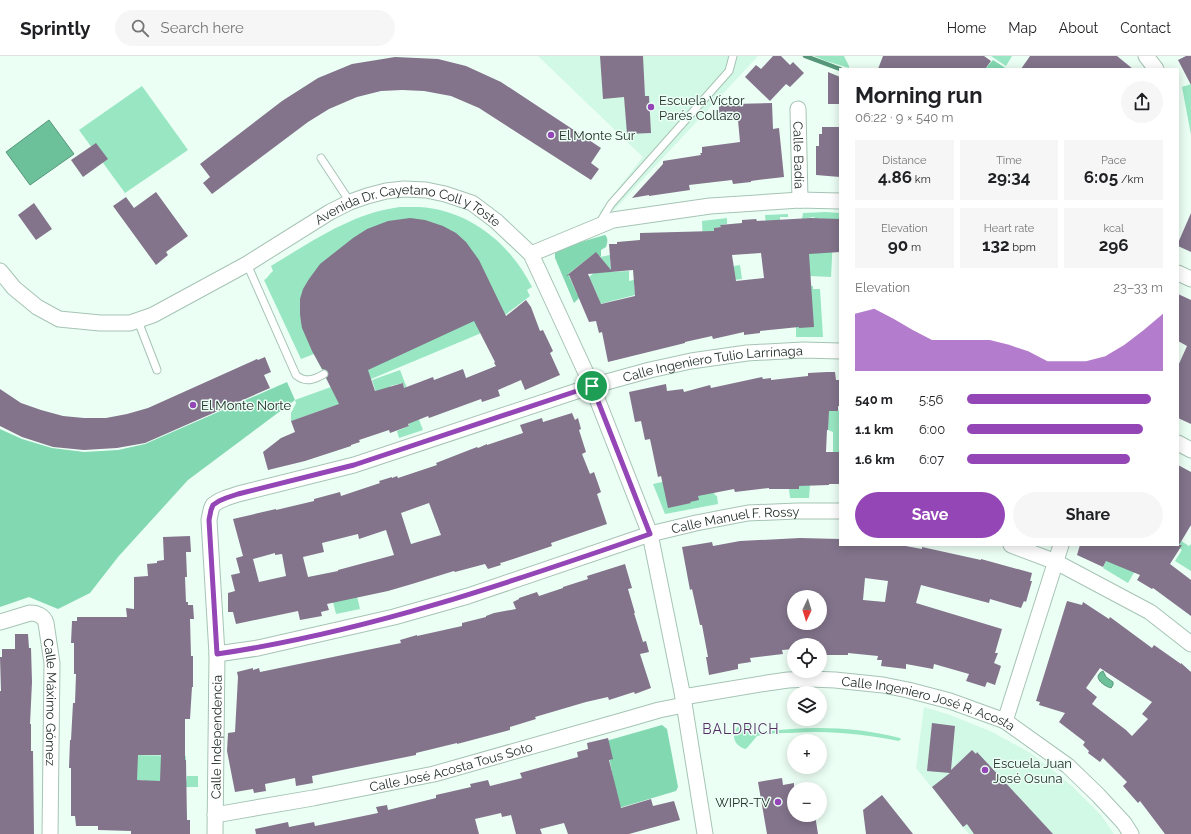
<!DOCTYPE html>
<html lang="en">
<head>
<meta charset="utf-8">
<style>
  body { margin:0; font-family:Raleway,sans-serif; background:#f6f6f6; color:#202124; height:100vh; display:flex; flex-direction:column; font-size:15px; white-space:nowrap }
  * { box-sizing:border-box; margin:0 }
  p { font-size:13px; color:#757577 }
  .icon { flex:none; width:22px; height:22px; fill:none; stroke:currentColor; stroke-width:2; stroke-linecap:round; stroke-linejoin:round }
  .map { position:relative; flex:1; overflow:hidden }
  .drawer { position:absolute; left:839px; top:12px; width:340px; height:478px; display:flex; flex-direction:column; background:#fff; border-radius:0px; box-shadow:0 2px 10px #0003 }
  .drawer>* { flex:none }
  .needle { width:26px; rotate:184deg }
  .tools { position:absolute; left:787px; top:534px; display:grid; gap:8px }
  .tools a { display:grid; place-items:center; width:40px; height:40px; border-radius:50%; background:#fff; box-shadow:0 2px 10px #0003; font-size:20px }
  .pin { position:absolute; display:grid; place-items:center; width:34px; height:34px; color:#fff; margin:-17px; border:2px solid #fff; border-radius:50%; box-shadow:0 1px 4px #0007 }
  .round { display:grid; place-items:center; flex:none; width:42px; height:42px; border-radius:21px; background:#f6f6f6 }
  .headline { display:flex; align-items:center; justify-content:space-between; height:68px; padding:0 16px }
  h1 { font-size:22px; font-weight:700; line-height:30px }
  .stats { display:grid; grid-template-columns:repeat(3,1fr); gap:6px; height:68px; padding:4px 16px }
  .stats div { display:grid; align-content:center; border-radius:0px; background:#f6f6f6; text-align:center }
  .stats b { font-size:17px; font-weight:700 }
  .stats small { font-size:11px; font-weight:400 }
  .stats p { font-size:11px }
  .chart { height:112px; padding:8px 16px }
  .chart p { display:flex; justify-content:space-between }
  .chart svg { width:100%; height:72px; margin-top:4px; fill:#9446b7; opacity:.7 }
  .primary-button { display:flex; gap:8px; margin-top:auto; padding:8px 16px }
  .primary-button a { flex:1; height:46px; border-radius:24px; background:#9446b7; color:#fff; font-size:16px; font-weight:700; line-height:46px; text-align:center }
  .primary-button a+a { background:#f6f6f6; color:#202124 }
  ul { padding:0 16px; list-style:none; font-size:13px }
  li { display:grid; grid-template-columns:64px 48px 1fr; align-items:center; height:30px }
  li i { height:10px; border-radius:5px; background:#9446b7 }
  header { display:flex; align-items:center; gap:24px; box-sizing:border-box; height:56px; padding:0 20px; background:#fff; border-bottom:1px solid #e0e0e0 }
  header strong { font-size:19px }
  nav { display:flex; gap:22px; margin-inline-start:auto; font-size:14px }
  .search { width:280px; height:36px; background:#f6f6f6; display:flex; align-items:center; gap:10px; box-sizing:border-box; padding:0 14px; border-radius:22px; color:#757577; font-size:15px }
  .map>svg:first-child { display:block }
</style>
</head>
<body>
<header>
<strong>Sprintly</strong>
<div class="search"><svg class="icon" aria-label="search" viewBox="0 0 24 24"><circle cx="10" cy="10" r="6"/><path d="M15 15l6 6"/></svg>Search here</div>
<nav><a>Home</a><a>Map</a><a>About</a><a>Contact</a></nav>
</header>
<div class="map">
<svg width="1191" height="778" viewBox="0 0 1191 778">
  <rect width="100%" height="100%" fill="#ecfff5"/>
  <g fill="#d2f9e5">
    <polygon points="538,0 758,0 614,154 599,157 643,101"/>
    <polygon points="924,651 950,659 990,675 1029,696 1055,716 1072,730 1101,759 1114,778 969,778 916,712"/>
  </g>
  <g fill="#98e7c2">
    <polygon points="814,0 844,0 849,10 849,12 826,5"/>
    <polygon points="991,0 1012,0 1006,10"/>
    <polygon points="1191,28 1191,79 1182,31"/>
    <polygon points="142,30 188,94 125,137 79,74"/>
    <path d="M400,151C406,151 412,151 419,151C469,154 510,187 532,231L527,234L530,240L488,272L479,278L352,331L350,349L334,350L291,365V357L296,347L295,344L331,331L314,298L301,303L264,224C268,222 269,218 273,215L271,210C311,186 352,157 400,151Z"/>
    <polygon points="826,156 840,157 840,163 834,163 831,221 810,220 797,192 824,193 822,162 815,163 814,161 802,163 803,157"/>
    <polygon points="788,158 788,161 780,161 780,164 811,230 813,230 813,233 820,233 823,281 796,281 796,271 793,242 770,213 765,159"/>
    <polygon points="727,162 727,168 721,169 721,171 714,172 718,207 734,215 734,210 740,209 742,223 707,227 704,209 702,165"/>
    <polygon points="610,199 611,216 629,215 629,225 634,224 635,239 596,249 598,241 589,221 605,208 600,201"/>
    <polygon points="400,314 423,374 399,382 397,375 409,370 407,340 403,327 390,330 393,341 379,346 372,324"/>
    <polygon points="827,355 840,355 840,396 833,396 833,376 828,374 828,367"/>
    <polygon points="704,417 715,439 717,440 718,448 665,458 653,428"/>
    <polygon points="810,429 809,442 790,442 789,433 799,433 799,430"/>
    <polygon points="1178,483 1189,490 1191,488 1191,515 1175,505 1182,494 1175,489 1178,489"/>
    <polygon points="1113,489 1146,496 1128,527 1103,512"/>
    <polygon points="357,540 360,553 336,558 333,546"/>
    <path d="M748,668L750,669L751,677C803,670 849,669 900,682L901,683L899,685C862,678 828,674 791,677C780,677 768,677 757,680L747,692L745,693C733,689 730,677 740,669Z"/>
    <polygon points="131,699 186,700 186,704 162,704 186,726 187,720 198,720 198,731 144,731 144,724 137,724 137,717 134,717"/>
  </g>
  <g fill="#82d8b1">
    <polygon points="993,4 1007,13 985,13"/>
    <path d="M605,179C609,183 607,187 606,191L601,194V200L600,201L595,197L568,218L577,238L580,241L574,247L555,202V197L567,190Z"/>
    <polygon points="287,326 295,344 188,424 118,501 90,537 58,553 29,541 0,551 0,373 22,383 52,392 84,396 118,394 145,388"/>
    <polygon points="662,669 667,673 678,731 676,735 619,752 606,685"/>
  </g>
  <g fill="#6cc19b" stroke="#569679">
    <polygon points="49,64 74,98 30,129 6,96"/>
    <path d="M1103,615L1106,621L1113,626V629L1111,632C1104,630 1091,621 1103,615Z"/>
  </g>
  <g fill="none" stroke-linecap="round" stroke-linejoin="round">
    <polyline stroke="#569679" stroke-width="4.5" points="805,0 840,13"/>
  </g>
  <g fill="#83748b" fill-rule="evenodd">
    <polygon points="600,0 643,0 645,40 649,40 651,77 627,78 624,41 603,43"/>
    <polygon points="773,0 781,0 790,9 793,6 804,17 790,31 786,28 770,45 745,21 756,9 761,13"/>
    <polygon points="883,0 984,0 991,5 985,13 878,13"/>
    <polygon points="1030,0 1117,0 1133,13 1021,13"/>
    <polygon points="1186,0 1191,0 1191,29 1178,4"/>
    <polygon points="395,1 438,3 466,10 501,26 601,92 591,107 599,113 591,124 479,52 451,40 424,35 402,34 381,35 357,41 329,53 308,66 212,138 203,127 210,121 200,108 282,45 318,22 352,8"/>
    <polygon points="828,16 840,21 840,48 828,48"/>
    <polygon points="733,47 733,48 772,47 773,73 779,72 784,121 758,124 751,125 751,126 733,128 732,124 689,129 690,134 649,140 649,139 632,142 663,108 663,105 701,99 700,97 702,97 702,91 740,86 738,64 719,63 719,48"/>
    <polygon points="822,71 840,71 840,121 816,119 816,90 819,90 819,78 822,78"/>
    <polygon points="96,87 108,103 83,121 71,104"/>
    <polygon points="156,136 188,180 166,196 168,199 156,209 113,150 126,141 134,152"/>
    <polygon points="34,147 52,173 36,184 18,159"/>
    <polygon points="1191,157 1191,196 1178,190 1178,187"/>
    <path d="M410,162L425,164L443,170L456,177L466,186L479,204L506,260L526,244L531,251L540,275L543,274L553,295L550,297L560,319L525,334L521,324L498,334L500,340L482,346L481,343L429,362L428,360L408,368L409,370L390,377L389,374L359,384L360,386L351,389V390L305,405L268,414L263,396L281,382L295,376L291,365L339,348L326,322L328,320V316L326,314L322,313L312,295L302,272L301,266L300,258V243L303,233L309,223L320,208L353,182L367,173L388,165ZM474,265L495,306L494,307L496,310L466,322L463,313L434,324L433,321L404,332L403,327L375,335L368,314Z"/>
    <path d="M811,162L840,163V196L809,198L814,271L799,272V271L760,275V277L744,279V276L713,283L712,280L685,286V287L608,306L602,276L599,277L596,265L589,266L569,219L566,220L596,196L611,214L609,188H617V186L640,184V177L714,175V172L721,171L720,169L742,167V164L756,163L757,165ZM761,197L764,222L736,225L732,199ZM633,214L635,240L601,248L588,218Z"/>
    <polygon points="1178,238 1191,244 1191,368 1178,362 1178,310 1187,290 1178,285"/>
    <polygon points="265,301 271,316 264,319 270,332 145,387 117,392 84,394 53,391 22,381 0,370 0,333 21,347 41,354 63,360 84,362 106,362 127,358 148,352 257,303 258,304"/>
    <polygon points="827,316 835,316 836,324 840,324 840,350 838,350 838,355 829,355 828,374 827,374 826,396 840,396 840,428 829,428 829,429 799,430 799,433 769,433 769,432 735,436 734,433 698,440 699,444 690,446 691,447 668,452 661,420 658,421 650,383 645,384 641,365 635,366 629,336 666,328 667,335 683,333 684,336 710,329 711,332 762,321 763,323 771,322 771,324 808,320 808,317"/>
    <path d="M572,357L575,364L578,362L581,373L579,374L586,396L582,398L590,418L594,416L601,436L597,438L607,468L551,487L552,490L504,506L500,507L501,509L488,513L485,508L455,516L454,515L412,528L388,535L327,548L329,554L321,556L322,560L300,564L298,555L236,568L233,556H228V537L235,535L231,519L240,517L236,502L243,500L233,463L276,453V454L314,445V443L340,436L341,440L380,427L379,425L392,421V422L397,420L398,422L437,409L436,407L477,391L478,392L487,388V389L523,377L520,369L542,362L543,366ZM429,447L441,479L411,488L401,457ZM386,474L394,499L338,514V515L308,521L303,501L324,496L322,487L358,478L359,483ZM275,497V499L282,498L286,520L259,526L253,503Z"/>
    <polygon points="1178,409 1191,416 1191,469 1179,489 1182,489 1170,508 1191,524 1191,560 1153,532 1152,533 1137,524 1140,519 1106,505 1103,511 1077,499 1080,489 1178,489"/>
    <path d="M190,480L191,496H186L187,521H185L186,546H188V549H193L194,563H190L191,600H193V631H192L190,663H185V704H186L187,764H190V778H131V775L98,774V770H76L75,760H71V712H69L70,684H71L73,647H75L76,618H74V587H71L72,565H77V561H127L126,552L134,553V521L148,520L147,508L157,507V505L164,504L163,481ZM138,699H161L160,725L137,724Z"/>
    <path d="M800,482L840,483V489H900L922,493V491L981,504V503L1032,517L1030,525H1032L1026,546L1024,545L1021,552L990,543L989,547L921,529L916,547L1002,573L995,597H998L994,607L1001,610L995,629L987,626L985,631L966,625L969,618L934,608L933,613L906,608V613L881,610L882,604H877L878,600L848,597V599H820V589H794V593L782,594L783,598L750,602L751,606L738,608V613L709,619L706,601H708L702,569H700L692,533L690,534L682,491L712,486L713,490L740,485ZM865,522L888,525L885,546L863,544ZM794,541H820V567H794Z"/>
    <polygon points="625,508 632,532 628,533 635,557 634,557 643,586 646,585 649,596 640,598 651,632 635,638 634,636 609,644 608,641 586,646 535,661 536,663 510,671 510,674 457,688 457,687 416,697 416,699 312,720 313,727 296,730 295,722 265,728 266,735 254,737 253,733 235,736 227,695 228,677 235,676 238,621 237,616 253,612 253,614 259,612 260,616 401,587 400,584 417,579 417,580 462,570 462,567 486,561 486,560 494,557 516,553 513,546 519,543 519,542 537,536 539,540 563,532 563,531 588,523 587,520"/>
    <path d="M1067,545L1082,549L1083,546L1109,563L1110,561L1152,592L1154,589L1181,608V607L1191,616V778H1165L1140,745L1138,747L1123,730L1127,726L1103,702L1100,706L1088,697L1089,695L1083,689L1085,686L1059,666L1065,657L1039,649L1040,646L1036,645ZM1100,612L1152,646L1142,658L1148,663L1132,680L1126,674L1092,648L1097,641L1086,632Z"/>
    <polygon points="15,578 28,578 29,592 31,592 32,626 30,668 31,668 31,695 33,695 34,778 0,778 0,635 1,635 0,601 2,601 2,593 15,593"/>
    <polygon points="932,667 955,670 951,714 972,694 976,698 977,696 1053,778 974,778 967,768 963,771 932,731 950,717 927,715"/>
    <polygon points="608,682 613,703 609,704 621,752 651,743 653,750 674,745 680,764 629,778 568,778 564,767 540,773 542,778 516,778 511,759 502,761 501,757 475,763 479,778 256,778 255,773 288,766 289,771 314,766 315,770 378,757 376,751 387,749 388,754 436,742 436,739 471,731 470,728 488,724 490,730 522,722 520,717 578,701 577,696 588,693 587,687"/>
    <polygon points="782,722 783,729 794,727 794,759 815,759 818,778 767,778 758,726"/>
    <polygon points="882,739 913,778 866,778 863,754"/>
  </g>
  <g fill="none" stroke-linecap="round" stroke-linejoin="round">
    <g stroke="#a6c4b5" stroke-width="9">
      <g id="lane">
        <polyline points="321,102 350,146"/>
        <polyline points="599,168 611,148 729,15 733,0"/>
        <path d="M247,208L296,319C305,327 314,324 324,318"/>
        <polyline points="138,265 157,314"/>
      </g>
    </g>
    <g stroke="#a6c4b5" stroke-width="17">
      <g id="street">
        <polyline points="1146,0 1156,13"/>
        <path id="s1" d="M798,53L800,144"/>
        <polyline points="531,198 613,164 710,150 800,144 840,145"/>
        <path id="s2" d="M0,215L14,232L37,251L59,263L100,267H130L153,259L247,208L330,156L350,146L367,140L386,135L404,133L426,134L445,138L472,147L496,165L531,198L592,330L650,478L683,641L705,778"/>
        <polyline points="1178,217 1191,223"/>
        <polyline points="1178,387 1191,394"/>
        <polyline points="1011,489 1056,506 1150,556 1191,588"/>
        <path id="s3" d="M0,566L30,557C37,557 44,560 46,567L52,607L50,778"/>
        <path id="s4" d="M217,598L258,592L394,561L468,540L650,478L696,467L748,457L797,455H840"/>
        <path id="s5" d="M683,641L767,627L788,624L810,623L835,624L883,629L908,634L950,645L1005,665L1068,710L1098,739L1124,767L1131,778"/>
        <polyline points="1005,665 1061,489"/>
        <path id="s6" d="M215,759L313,742L434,718L628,663L659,654L684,649"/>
        <path id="s7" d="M215,778L217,598L209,464L211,454L213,449L219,445L226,442L238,438L354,409L592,330L650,314L691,305L747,297L803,294L840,295"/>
      </g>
    </g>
    <use href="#lane" stroke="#fff" stroke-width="7"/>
    <use href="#street" stroke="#fff" stroke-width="15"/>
  </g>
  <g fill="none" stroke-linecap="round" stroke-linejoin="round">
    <g stroke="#fff" stroke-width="8">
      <path id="route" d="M592,330L650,478C509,527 366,576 217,598L209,464L211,454L213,449L219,445L226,442L238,438L354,409Z"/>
    </g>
    <use href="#route" stroke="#9446b7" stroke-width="5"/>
  </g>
  <g fill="#9446b7" stroke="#ecfff5" stroke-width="1.5">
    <circle cx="651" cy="51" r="4"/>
    <circle cx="551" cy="79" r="4"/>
    <circle cx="193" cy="349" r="4"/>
    <circle cx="985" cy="714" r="4"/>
    <circle cx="778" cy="746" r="4"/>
  </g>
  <g text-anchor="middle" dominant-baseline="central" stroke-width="3" stroke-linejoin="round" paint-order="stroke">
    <g font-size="13" fill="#24302a" stroke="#ecfff5" text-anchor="start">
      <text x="659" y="44">Escuela Víctor<tspan x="659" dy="15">Parés Collazo</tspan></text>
      <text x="559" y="79">El Monte Sur</text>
      <text x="201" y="349">El Monte Norte</text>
      <text x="993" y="707">Escuela Juan<tspan x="993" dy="15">José Osuna</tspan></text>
      <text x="770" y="746" text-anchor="end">WIPR-TV</text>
    </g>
    <g font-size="13" fill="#24302a" stroke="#ecfff5">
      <text stroke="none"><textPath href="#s1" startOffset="46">Calle Badía</textPath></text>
      <text stroke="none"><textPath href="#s2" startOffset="460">Avenida Dr. Cayetano Coll y Toste</textPath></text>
      <text stroke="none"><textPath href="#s7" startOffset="851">Calle Ingeniero Tulio Larrínaga</textPath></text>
      <text stroke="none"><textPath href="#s4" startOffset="537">Calle Manuel F. Rossy</textPath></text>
      <text stroke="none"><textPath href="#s3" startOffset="131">Calle Máximo Gómez</textPath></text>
      <text stroke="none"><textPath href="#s5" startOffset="250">Calle Ingeniero José R. Acosta</textPath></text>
      <text stroke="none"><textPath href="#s7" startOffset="97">Calle Independencia</textPath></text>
      <text stroke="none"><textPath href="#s6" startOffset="241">Calle José Acosta Tous Soto</textPath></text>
    </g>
    <g font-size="14" letter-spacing="1" fill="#532d64" stroke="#ecfff5">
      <text x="741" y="673">BALDRICH</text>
    </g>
  </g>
</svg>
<div class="tools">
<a><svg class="needle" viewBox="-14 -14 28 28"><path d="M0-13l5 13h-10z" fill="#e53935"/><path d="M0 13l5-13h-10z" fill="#757577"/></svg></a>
<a><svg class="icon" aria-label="locate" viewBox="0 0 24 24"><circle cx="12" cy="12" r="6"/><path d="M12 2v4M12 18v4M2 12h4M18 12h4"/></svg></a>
<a><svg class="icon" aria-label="layers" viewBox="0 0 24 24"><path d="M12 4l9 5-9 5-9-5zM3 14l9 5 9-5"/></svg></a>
<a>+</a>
<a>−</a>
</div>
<div class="pin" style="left:592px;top:330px;background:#1e9e55"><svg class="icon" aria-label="arrive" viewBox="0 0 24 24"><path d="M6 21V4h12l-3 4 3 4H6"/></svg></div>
<section class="drawer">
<div class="headline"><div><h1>Morning run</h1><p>06:22 · 9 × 540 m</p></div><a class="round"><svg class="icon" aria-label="share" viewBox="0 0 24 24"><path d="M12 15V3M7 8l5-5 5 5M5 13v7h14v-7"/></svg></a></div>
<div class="stats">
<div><p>Distance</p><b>4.86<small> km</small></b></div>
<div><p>Time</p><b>29:34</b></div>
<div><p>Pace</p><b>6:05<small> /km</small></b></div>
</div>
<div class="stats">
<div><p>Elevation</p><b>90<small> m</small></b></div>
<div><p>Heart rate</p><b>132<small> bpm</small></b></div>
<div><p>kcal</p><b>296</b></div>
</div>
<div class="chart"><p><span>Elevation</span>23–33 m</p>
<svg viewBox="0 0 160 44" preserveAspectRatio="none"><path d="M0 44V9L10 6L20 12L30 19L40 25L50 25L60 25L70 25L80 28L90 32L100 38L110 38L120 38L130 35L140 28L150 19L160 9V44z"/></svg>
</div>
<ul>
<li><b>540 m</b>5:56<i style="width:94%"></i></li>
<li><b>1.1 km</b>6:00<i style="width:90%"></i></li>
<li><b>1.6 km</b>6:07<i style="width:83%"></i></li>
</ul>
<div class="primary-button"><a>Save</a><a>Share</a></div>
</section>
</div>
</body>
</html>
